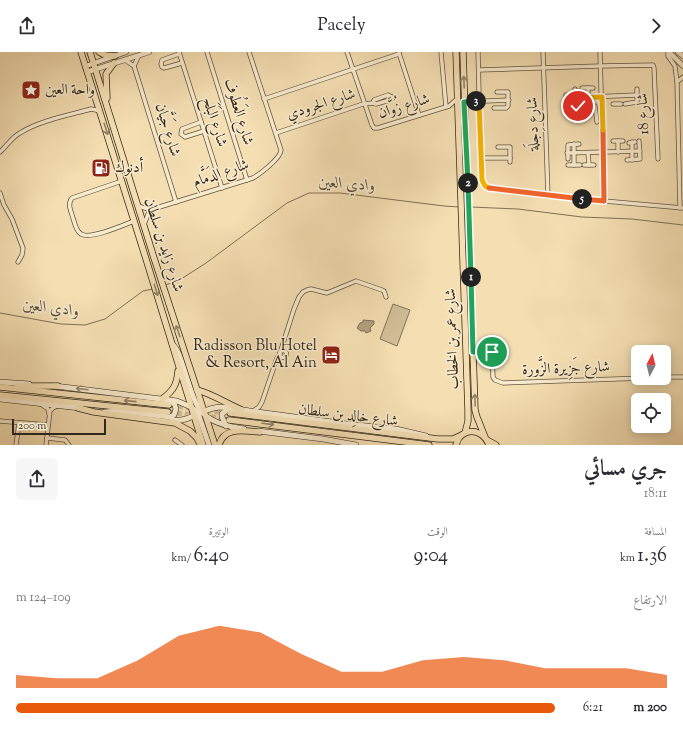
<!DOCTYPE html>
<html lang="ar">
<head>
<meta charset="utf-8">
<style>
  body { margin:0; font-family:"Sorts Mill Goudy",Amiri,serif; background:#f7f7f7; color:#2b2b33; direction:rtl; height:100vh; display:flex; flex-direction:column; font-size:15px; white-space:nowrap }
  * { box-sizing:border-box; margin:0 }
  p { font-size:13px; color:#7c7c81 }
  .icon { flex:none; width:22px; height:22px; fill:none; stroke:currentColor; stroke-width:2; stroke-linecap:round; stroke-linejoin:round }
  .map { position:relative; height:393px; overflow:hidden; direction:ltr }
  .panel { display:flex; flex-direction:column; background:#fff; flex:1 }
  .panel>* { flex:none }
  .needle { width:26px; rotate:7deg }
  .controls { position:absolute; left:631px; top:293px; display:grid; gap:8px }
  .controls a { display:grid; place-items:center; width:40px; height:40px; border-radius:6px; background:#fff; box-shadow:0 2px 10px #0003; font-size:20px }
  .scale { position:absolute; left:12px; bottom:10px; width:94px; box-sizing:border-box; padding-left:4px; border:2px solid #32281b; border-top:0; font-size:11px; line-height:14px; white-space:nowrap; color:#32281b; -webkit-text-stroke:3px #f8eacd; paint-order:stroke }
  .pin { position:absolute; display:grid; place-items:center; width:34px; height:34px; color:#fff; margin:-17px; border:2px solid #fff; border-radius:50%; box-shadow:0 1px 4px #0007 }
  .km { position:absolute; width:20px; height:20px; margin:-10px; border-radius:50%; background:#222; color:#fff; font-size:11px; line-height:20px; text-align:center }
  .round { display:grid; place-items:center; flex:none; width:42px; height:42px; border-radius:6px; background:#f7f7f7 }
  .summary { display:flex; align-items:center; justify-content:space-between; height:68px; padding:0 16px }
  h1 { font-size:22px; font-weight:600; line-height:30px }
  .figures { display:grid; grid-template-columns:repeat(3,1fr); gap:6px; height:68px; padding:4px 16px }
  .figures div { display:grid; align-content:center }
  .figures b { font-size:20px; font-weight:600 }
  .figures small { font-size:11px; font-weight:400 }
  .figures p { font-size:11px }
  .chart { height:112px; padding:8px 16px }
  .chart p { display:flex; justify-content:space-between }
  .chart svg { width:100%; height:72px; margin-top:4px; fill:#ea580c; opacity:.7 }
  ul { padding:0 16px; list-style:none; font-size:13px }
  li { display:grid; grid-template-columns:64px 48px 1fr; align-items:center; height:30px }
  li i { height:10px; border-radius:5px; background:#ea580c }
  header { display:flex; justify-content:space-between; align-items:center; height:52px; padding:0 16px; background:#fff; font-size:18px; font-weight:600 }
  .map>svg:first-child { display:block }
</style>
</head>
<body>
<header><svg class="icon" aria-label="forward" viewBox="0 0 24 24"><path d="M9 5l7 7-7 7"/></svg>Pacely<svg class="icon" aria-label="share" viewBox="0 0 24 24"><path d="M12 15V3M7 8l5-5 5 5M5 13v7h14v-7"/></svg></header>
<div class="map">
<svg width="683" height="393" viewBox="0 0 683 393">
  <rect width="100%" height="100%" fill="#f4deb2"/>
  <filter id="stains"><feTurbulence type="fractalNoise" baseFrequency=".005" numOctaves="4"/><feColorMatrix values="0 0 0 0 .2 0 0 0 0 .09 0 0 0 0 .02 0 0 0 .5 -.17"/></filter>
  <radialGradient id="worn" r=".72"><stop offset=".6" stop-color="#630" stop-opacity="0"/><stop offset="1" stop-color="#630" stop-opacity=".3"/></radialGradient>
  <polygon fill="#d3bf98" stroke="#82745a" points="393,252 410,258 397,294 380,287"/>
  <polygon fill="#b2a07f" stroke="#7f7057" points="363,268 374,269 374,272 370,276 371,279 366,281 365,279 361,279 357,276 360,271 363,270"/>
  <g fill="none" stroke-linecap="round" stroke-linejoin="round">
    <g stroke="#7f7057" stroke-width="1">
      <polyline points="470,155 518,157 582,165 632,167 683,173"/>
      <polyline points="165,233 178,229 206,211 287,151 309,141 340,141 444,154 459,155"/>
      <polyline points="0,261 61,272 85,273 105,267 143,239 153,237"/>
    </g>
    <g stroke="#cdba94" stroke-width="5.5" stroke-dasharray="5.5 3" stroke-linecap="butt">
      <polyline points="169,353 192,356"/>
      <polyline points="206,358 227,361"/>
      <polyline points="168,360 227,367"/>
    </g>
    <g stroke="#625641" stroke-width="5">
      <g id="minor">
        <polyline points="179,0 222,136"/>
        <polyline points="207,0 247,128"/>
        <polyline points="347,0 372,73 374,76 378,76 449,54 457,47"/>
        <polyline points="441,0 446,55"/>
        <polyline points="478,0 481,125 485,134 491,137 548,144 683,156"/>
        <polyline points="543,0 548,144"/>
        <polyline points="600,0 604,149"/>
        <polyline points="668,0 668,4 675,14 677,30 680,156"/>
        <polyline points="399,1 419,63"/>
        <polyline points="179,2 162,8 161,12 162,15 164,16 182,11"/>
        <polyline points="125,8 134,14 176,150"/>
        <polyline points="134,14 139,3"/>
        <polyline points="479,18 600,14 653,13 654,16 658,107"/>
        <polyline points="677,30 683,25"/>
        <polyline points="582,36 593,36"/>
        <polyline points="588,36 588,53"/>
        <polyline points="575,37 575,45"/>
        <polygon points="388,43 392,45 390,48 376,52 373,51 374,48"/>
        <polyline points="566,46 637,43"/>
        <polyline points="264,47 399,2"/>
        <polyline points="566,49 566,43"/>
        <polyline points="464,50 509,48"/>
        <polyline points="613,52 621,52"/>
        <polyline points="625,52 637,50 637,37"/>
        <polyline points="582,53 595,54 597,70"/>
        <polyline points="566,54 578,54"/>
        <polyline points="494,56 506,56 508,54 508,40 497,40"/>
        <polyline points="201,70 182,77 181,82 185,85 204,79"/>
        <polyline points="276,81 363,52 373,51"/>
        <polyline points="613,89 623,89"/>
        <polyline points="618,89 618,100"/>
        <polyline points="632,90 632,108"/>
        <polyline points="629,91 635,90"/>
        <polyline points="574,92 574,113"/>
        <polyline points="498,95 510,95 510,110"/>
        <path d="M0,100C7,94 12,85 20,81C38,69 69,63 91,57L96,58L100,60"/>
        <polyline points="567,101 640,99"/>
        <polyline points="588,101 589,113"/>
        <polyline points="481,106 510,106"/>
        <polyline points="568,107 568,93 579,92"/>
        <polyline points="627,108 640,107 639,89"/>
        <polyline points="568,113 580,113"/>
        <polyline points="584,113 594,113"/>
        <path d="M122,129L72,146C67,152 71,159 73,166C75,172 76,179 81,182C90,188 124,173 134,169"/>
        <polyline points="0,141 4,153 12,167 23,196 22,203 18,210"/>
        <path d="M138,154L148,157H153L253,126C260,122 281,106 281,98L249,0"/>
        <polyline points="144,173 148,162 153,157"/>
        <circle cx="283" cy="302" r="3.5"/>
        <polyline points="473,300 506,299"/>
        <polyline points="492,300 493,325 495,328 503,331 645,326"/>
        <polyline points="280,301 294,257 299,245 303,240 307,238 311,237 327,241 356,229 382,238 384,239 386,245"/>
        <polyline points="664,325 683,325"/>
        <polyline points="41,352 48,357 49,362"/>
        <polyline points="253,359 259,355 262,350 277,306 280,302"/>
        <polyline points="0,369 48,373"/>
        <polyline points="47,386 65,388 69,393"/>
        <polyline points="175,388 182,393"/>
        <polyline points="16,393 19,371"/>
        <polyline points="46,393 50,359 53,356 57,354"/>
      </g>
    </g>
    <g stroke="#625641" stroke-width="6">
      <g id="tertiary">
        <polyline points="669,0 683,14"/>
        <polyline points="678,0 683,4"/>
        <polyline points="86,14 126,0"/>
        <polyline points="87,20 149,0"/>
      </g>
    </g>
    <g stroke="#32281b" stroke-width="6">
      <g id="secondary">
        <path d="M172,292C179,298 180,306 183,314C197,356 196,370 244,377"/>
        <polyline points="0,330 29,332"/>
        <polyline points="55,334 177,349 191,355 198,361 209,393"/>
        <polyline points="0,347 80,356"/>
        <polyline points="105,360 120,359 170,365 174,363 176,357 174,351 169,348"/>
        <path d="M172,368C191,371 202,355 221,355L347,372L396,377L426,384"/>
        <polyline points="226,374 222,365 222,362 229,356"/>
        <polyline points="258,379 323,387 356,393"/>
      </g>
    </g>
    <g stroke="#32281b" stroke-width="7">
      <g id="primary">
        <polyline points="456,0 468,359 468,369 465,381"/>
        <polyline points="463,0 475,358 477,365 485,385"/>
        <polyline points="17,334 58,334"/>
        <polyline points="0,335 169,353"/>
        <polyline points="0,343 168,360"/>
        <polyline points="230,361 438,387 453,387 462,383"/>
        <polyline points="229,368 429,393"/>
        <polyline points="487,388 496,393"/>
        <path d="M456,393C461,374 483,376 489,393"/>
      </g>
    </g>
    <g stroke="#32281b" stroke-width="7">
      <g id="trunk">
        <polyline points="81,0 146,207 203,393"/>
        <polyline points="90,0 154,206 215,393"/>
        <polyline points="99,0 105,3 115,4"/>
        <polyline points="107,46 106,22 114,11"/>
        <path d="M197,338C213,342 227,352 242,358"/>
        <path d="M162,347C173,339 177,333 178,319"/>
        <polyline points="78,356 94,360 175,371 190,379 197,386 200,392"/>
        <path d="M219,393C224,374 245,379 260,380"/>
      </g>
    </g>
    <use href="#minor" stroke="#f8eacd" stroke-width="3.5"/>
    <use href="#tertiary" stroke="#f8eacd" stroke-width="4.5"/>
    <use href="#secondary" stroke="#f8eacd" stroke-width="5"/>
    <use href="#primary" stroke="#f4deb2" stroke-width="5.5"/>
    <use href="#trunk" stroke="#f4deb2" stroke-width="5.5"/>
  </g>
  <defs><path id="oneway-shaft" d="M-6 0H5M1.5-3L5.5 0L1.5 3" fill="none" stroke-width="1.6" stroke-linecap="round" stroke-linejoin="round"/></defs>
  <g stroke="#938366">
    <use href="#oneway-shaft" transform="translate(464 30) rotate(-92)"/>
    <use href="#oneway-shaft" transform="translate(106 77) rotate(72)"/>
    <use href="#oneway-shaft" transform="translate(156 238) rotate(73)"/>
    <use href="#oneway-shaft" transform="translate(178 279) rotate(-109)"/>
    <use href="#oneway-shaft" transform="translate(475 348) rotate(-92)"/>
    <use href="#oneway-shaft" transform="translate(130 349) rotate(-174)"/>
    <use href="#oneway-shaft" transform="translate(268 372) rotate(7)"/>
  </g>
  <use stroke="#958974" href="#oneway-shaft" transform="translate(82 337) rotate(-173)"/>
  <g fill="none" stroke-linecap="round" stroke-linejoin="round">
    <g stroke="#fff" stroke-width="8">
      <polyline id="split-1" points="471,225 473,300 492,300"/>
    </g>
    <g stroke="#fff" stroke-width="8">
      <polyline id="split-2" points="468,131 471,225"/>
    </g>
    <g stroke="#fff" stroke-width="8">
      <polyline id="split-3" points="468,131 464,50 476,49"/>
    </g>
    <g stroke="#fff" stroke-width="8">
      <polyline id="split-4" points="476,49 479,49 482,128 485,134 489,136"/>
    </g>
    <g stroke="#fff" stroke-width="8">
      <polyline id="split-5" points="489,136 582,147"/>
    </g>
    <g stroke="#fff" stroke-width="8">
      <polyline id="split-6" points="582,147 604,149 603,78"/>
    </g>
    <g stroke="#fff" stroke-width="8">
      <polyline id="split-7" points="578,54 573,54 573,46 602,45 603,78"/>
    </g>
    <use href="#split-1" stroke="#22a559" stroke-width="5"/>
    <use href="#split-2" stroke="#22a559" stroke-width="5"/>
    <use href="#split-3" stroke="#22a559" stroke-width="5"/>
    <use href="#split-4" stroke="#f5b400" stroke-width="5"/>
    <use href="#split-5" stroke="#f0652b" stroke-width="5"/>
    <use href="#split-6" stroke="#f0652b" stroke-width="5"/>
    <use href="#split-7" stroke="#f5b400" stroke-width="5"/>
  </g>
  <defs>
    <g id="sight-square" transform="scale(1)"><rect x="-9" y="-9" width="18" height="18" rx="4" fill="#8f2418" stroke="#f8eacd"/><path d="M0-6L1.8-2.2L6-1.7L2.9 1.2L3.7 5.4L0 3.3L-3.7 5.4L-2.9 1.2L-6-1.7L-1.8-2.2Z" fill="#fff"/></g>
    <g id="fuel-square" transform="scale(1)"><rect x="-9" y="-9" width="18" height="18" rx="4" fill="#8f2418" stroke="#f8eacd"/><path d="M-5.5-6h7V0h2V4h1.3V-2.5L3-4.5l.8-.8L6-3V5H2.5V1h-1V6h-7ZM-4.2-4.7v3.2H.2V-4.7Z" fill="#fff"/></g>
    <g id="hotel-square" transform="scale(1)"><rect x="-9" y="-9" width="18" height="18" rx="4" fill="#8f2418" stroke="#f8eacd"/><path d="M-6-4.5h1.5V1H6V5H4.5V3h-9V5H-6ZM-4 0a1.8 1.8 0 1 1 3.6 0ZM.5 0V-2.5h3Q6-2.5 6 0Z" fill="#fff"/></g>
  </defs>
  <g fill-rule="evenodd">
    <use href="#sight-square" x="31" y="38"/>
    <use href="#fuel-square" x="101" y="116"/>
    <use href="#hotel-square" x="331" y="303"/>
  </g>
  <g text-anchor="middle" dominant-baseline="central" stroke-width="3" stroke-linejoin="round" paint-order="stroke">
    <g font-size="15" fill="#32281b" stroke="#f8eacd" text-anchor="start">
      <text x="45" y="38">واحة العين</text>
      <text x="115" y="116">أدنوك</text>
      <text x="317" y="294" text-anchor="end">Radisson Blu Hotel<tspan x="317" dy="17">&amp; Resort, Al Ain</tspan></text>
    </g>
    <g font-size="15" fill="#32281b" stroke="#f8eacd">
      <text transform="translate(321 53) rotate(-18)">شارع الجرودي</text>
      <text transform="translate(404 55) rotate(-17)">شارع زُوَّان</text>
      <text transform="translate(238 60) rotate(73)">شارع العَطُوف</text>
      <text transform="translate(644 62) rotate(-92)">شارع 18</text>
      <text transform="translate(214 70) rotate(72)">شارع البَلَح</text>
      <text transform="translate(534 72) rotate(-92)">شارع دِجلَة</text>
      <text transform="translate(167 78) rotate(73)">شارع جَيَّان</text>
      <text transform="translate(221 122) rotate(-19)">شارع الدَمَّام</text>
      <text transform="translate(163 193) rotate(72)">شارع زايد بن سلطان</text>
      <text transform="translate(453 287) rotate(-92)">شارع عمر بن الخطاب</text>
      <text transform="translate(566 317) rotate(-2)">شارع جَزِيرة الزَّورة</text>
      <text transform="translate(348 364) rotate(7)">شارع خالِد بن سلطان</text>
    </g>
    <g font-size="16" font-style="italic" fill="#584c39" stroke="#f8eacd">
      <text transform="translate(347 133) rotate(4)">وادي العين</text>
      <text transform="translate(51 257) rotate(7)">وادي العين</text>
    </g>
  </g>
  <rect width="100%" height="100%" filter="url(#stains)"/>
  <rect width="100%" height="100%" fill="url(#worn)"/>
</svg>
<div class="controls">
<a><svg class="needle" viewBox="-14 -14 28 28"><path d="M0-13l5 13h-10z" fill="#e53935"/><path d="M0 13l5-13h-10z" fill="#7c7c81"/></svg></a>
<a><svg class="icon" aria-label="locate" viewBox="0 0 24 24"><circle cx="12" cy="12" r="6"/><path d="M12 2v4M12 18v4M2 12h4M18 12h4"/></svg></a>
</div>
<div class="scale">200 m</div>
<div class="pin" style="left:492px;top:300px;background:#1e9e55"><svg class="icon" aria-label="arrive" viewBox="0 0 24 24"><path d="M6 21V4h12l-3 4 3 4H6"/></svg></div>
<div class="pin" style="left:578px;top:54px;background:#d93025"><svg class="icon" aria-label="check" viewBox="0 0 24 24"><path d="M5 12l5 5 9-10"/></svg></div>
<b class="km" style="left:471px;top:225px">1</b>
<b class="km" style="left:468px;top:131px">2</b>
<b class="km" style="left:476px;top:49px">3</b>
<b class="km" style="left:582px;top:147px">5</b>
</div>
<section class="panel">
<div class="summary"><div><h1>جري مسائي</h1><p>18:11</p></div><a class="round"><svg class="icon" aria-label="share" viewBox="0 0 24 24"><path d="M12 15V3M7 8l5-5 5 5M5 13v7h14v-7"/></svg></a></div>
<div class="figures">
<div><p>المسافة</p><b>1.36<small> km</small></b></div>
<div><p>الوقت</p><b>9:04</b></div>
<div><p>الوتيرة</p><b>6:40<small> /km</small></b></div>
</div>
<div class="chart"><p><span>الارتفاع</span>109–124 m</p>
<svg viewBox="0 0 160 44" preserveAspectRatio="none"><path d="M0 44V36L10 38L20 38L30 27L40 12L50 6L60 10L70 23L80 34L90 34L100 27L110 25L120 27L130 32L140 32L150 32L160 36V44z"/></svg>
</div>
<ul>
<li><b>200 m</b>6:21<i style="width:100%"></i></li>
</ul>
</section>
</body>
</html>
